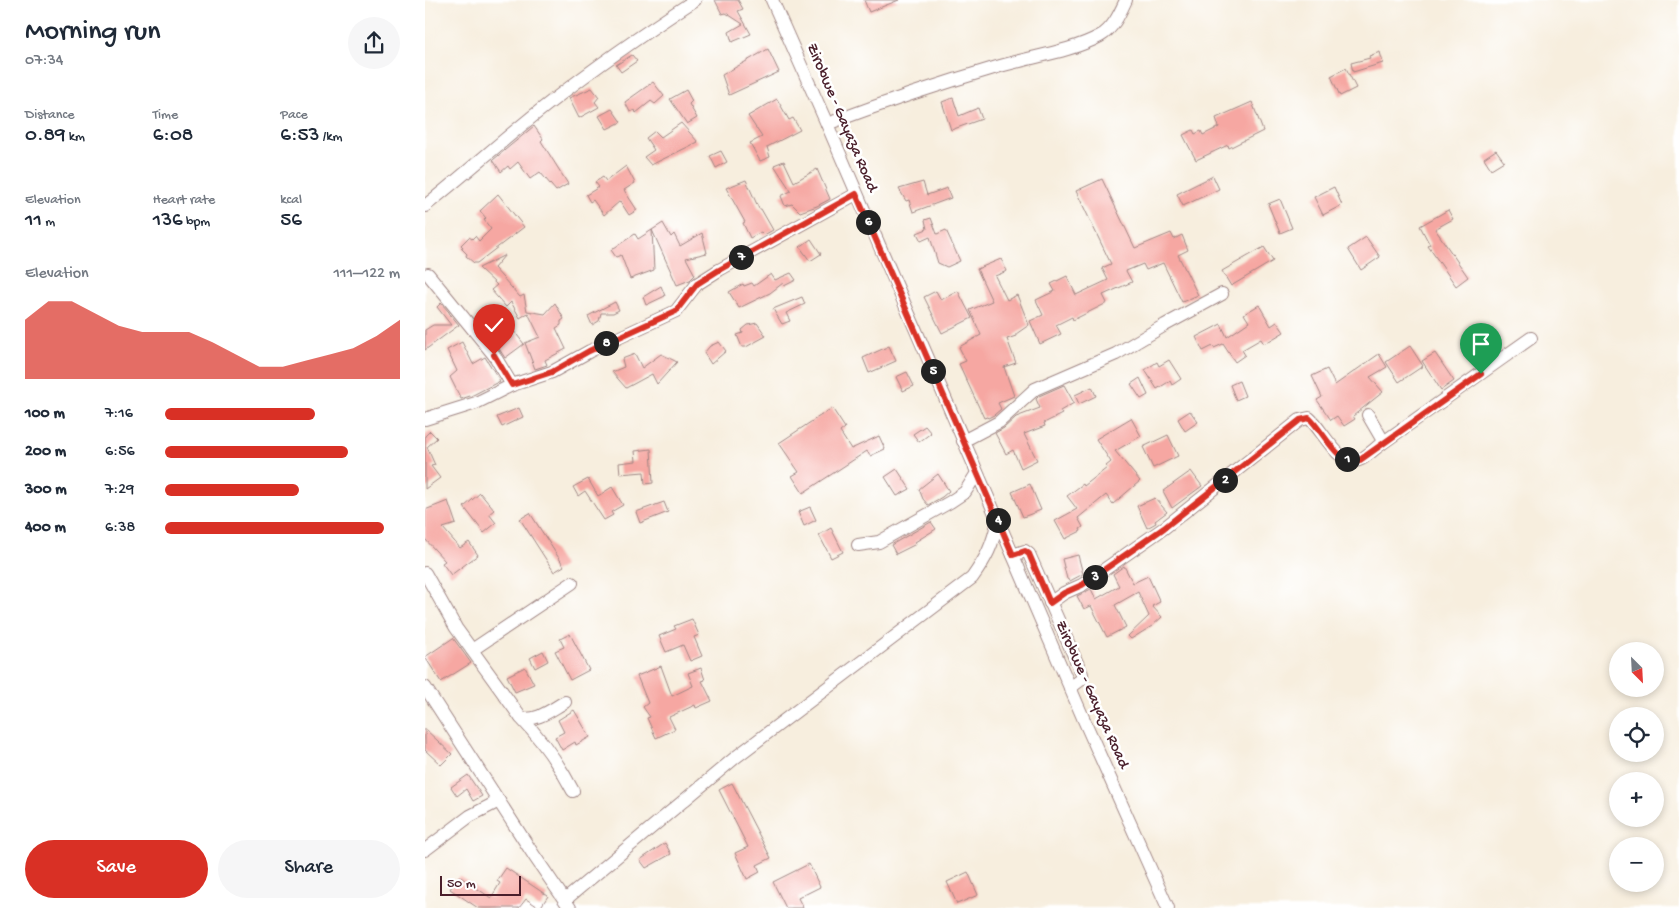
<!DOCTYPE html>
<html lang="en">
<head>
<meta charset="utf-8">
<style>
  body { margin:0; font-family:"Gochi Hand",sans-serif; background:#f6f6f7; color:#1f2937; height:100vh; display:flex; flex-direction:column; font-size:19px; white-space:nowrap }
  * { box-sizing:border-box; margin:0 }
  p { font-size:16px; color:#747a83 }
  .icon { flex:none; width:28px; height:28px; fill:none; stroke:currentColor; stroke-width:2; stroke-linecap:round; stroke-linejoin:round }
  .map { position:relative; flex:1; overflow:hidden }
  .side { display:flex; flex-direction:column; background:#fff; width:425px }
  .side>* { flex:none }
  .needle { width:32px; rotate:156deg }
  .controls { position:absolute; left:1184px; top:642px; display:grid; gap:10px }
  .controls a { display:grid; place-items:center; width:55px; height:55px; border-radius:50%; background:#fff; box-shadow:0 2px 8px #0003; font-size:25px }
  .scale { position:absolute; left:15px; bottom:12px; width:81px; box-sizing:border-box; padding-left:5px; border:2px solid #4a1f2b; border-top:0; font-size:14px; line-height:18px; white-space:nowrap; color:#4a1f2b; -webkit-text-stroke:4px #fff; paint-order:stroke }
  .pin { position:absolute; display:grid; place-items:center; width:42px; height:42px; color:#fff; margin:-51px -21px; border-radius:50% 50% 50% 0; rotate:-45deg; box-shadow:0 0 5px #0007 }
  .pin .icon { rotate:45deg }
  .km { position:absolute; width:25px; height:25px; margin:-12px; border-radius:50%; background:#222; color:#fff; font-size:14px; line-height:25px; text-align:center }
  .round { display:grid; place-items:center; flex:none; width:52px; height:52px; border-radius:26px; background:#f6f6f7 }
  .head { display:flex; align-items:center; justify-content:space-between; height:85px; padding:0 25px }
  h1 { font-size:28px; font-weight:600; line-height:38px }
  .metrics { display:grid; grid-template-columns:repeat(3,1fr); gap:8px; height:85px; padding:5px 25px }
  .metrics div { display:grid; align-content:center }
  .metrics b { font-size:21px; font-weight:600 }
  .metrics small { font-size:14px; font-weight:400 }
  .metrics p { font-size:14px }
  .chart { height:140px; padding:10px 25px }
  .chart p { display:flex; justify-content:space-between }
  .chart svg { width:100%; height:90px; margin-top:5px; fill:#d93025; opacity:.7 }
  .primary-button { display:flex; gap:10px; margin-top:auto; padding:10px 25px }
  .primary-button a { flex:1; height:58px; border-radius:30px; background:#d93025; color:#fff; font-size:20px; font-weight:600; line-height:58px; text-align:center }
  .primary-button a+a { background:#f6f6f7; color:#1f2937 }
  ul { padding:0 25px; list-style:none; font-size:16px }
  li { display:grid; grid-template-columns:80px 60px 1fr; align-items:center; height:38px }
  li i { height:12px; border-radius:6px; background:#d93025 }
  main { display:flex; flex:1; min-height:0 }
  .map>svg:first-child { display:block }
</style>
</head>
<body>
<main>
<section class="side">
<div class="head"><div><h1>Morning run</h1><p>07:34</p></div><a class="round"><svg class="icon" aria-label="share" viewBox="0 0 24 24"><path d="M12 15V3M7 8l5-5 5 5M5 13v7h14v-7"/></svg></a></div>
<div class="metrics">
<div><p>Distance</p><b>0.89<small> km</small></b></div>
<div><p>Time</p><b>6:08</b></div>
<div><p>Pace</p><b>6:53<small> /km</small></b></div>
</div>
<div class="metrics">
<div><p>Elevation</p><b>11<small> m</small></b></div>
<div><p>Heart rate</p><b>136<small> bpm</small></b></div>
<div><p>kcal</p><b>56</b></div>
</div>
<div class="chart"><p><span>Elevation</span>111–122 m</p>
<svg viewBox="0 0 160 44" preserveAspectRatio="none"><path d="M0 44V15L10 6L20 6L30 12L40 18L50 21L60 21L70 21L80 26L90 32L100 38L110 38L120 35L130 32L140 29L150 23L160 15V44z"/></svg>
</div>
<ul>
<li><b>100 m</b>7:16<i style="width:64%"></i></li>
<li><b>200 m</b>6:56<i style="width:78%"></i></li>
<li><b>300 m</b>7:29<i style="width:57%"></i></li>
<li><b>400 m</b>6:38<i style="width:93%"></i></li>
</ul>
<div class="primary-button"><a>Save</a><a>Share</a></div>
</section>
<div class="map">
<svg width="1254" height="908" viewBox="0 0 1254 908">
  <rect width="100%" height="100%" fill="#fff"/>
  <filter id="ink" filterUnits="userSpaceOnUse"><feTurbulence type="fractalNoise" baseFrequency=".02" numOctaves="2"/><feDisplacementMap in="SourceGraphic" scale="10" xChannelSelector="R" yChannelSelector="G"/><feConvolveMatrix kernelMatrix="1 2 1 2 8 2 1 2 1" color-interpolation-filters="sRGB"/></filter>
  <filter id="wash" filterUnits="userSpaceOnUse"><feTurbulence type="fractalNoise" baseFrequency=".0096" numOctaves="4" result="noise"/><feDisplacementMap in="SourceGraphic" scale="20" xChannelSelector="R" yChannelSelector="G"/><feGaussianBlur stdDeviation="1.12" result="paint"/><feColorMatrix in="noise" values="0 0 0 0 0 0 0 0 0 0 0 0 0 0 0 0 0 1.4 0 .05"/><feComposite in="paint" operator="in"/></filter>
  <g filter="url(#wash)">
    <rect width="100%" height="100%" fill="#f7eede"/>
    <g id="blocks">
      <g fill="#f6a7a2">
        <polygon points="290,0 313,0 318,9 313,11 326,34 307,42 304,32 318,24 301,13 297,14"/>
        <polygon points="439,0 474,0 444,12"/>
        <polygon points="343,49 354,72 304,95 297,75"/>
        <polygon points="955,52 958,63 928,72 926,63 945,58 944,56"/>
        <polygon points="207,55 212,61 196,72 191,65"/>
        <polygon points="921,68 931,88 915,96 906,76"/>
        <polygon points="228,82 239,96 230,104 226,101 211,113 210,110 205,112 200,102"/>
        <polygon points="167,88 174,97 170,102 174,107 154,118 144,98"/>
        <polygon points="261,90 267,101 264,104 272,118 262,124 245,99"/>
        <polygon points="528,98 534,116 553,108 557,119 526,130 517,102"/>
        <polygon points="352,99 364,120 368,118 375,130 342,147 345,157 335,161 325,143 337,137 323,116"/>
        <polygon points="827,102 838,131 804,148 803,145 771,160 758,135 768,130 770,134 776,131 778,135 794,127 791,118"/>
        <polygon points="187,109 196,122 182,129 174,116"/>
        <polygon points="256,123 273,142 226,165 219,157 229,150 221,138 230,131 236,137"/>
        <polygon points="109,126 118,139 116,141 143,184 131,191 115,172 105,179 93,162 85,169 83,166 76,172 68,160"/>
        <polygon points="1071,150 1079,161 1066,169 1059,158"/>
        <polygon points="296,151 302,162 291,168 285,156"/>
        <polygon points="359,161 369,182 392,169 405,199 392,206 375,212 367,204 360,206 356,196 366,191 349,165"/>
        <polygon points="201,166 210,183 199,190 212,210 204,215 195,201 179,215 168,200 165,202 161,195 174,187 170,182 178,177 181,181"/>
        <polygon points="788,176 794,189 758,206 752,194"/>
        <polygon points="677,179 710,248 746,233 749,239 757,235 763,250 753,255 773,295 757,302 738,263 721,270 718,264 701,271 707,282 678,295 682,303 648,320 647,317 631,325 636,334 615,344 605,321 618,315 611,300 630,291 626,284 642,276 651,295 683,280 677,268 686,264 651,191"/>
        <polygon points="321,180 334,209 336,209 348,230 339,235 336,232 325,238 318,223 320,222 301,188"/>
        <polygon points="498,182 502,195 522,188 526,198 488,212 484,200 481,201 474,189"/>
        <polygon points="909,187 917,205 898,215 889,197"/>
        <polygon points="73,194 99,227 52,263 49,263 41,256 42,254 36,248 38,247 36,245 44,237 47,239 50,236 54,241 66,229 59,220 61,218 55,211"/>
        <polygon points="855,199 867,228 855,233 843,204"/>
        <polygon points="1023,210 1028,219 1010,229 1043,277 1031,286 1003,246 1005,245 995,226"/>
        <polygon points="506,218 512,234 521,230 535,261 522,267 513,263 505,237 496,241 492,233 502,229 500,220"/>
        <polygon points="238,223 246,237 249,234 255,246 277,233 282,253 261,258 270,275 265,280 252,285 227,230"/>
        <polygon points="227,230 229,270 205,279 196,255 191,257 186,250 210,234 213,239"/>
        <polygon points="941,237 955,257 936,270 923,249"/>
        <polygon points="386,239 396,254 385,261 375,247"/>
        <polygon points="839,247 848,261 806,286 797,271"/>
        <polygon points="80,255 69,268 95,297 99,295 102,311 120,314 130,303 139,319 136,321 136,325 131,328 141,349 120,360 122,365 110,369 100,343 115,337 103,313 95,318 86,302 81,307 66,290 72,285 54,268"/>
        <polygon points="576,259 582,271 570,276 582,300 592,295 604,325 591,334 591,336 582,339 591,363 579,367 589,396 573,403 576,409 569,415 563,418 562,417 559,418 534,364 541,361 534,347 556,335 545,310 567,301 552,269"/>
        <polygon points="366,273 371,280 359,286 358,283 345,293 314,308 304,292 318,284 319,286 327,283 329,286 346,274 350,280"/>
        <polygon points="236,286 240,296 221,305 218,297"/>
        <polygon points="511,291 516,300 533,291 547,318 517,333 499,297"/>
        <polygon points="377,297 380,304 361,313 365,321 357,324 348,309"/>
        <polygon points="190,302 194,310 188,313 176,313 174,321 167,325 163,316"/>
        <polygon points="16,303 24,312 25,316 26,315 34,325 0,350 0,330 8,325 26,325 12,307"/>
        <polygon points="834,305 846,326 852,322 859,332 839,344 836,339 817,350 820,355 810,362 798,344 789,348 788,346 778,351 771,337 796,324 802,337 824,322 819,314"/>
        <polygon points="332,323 341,336 321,347 317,347 312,335 318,333 317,330 323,325"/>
        <polygon points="89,331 99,344 80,358 71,344"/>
        <polygon points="37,342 48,364 60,357 75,381 48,395 36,399 25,377 32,371 22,350"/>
        <polygon points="294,342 301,351 286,364 279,353 285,346"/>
        <polygon points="464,346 471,361 444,373 438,358"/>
        <polygon points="985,346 998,366 974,382 961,362"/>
        <polygon points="1010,353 1029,381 1016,390 997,361"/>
        <polygon points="210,354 217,368 236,354 252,362 232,384 227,374 201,388 187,372 199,367 197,359"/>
        <polygon points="954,354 962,367 945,377 958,392 928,416 930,419 919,426 912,416 906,420 892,400 897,397 887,376 902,369 910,385"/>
        <polygon points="744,360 756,379 747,385 745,381 732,389 720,370 732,362 734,366"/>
        <polygon points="482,372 489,386 478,391 471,377"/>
        <polygon points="715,378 723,395 716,399 706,384"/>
        <polygon points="814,381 820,396 811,400 805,385"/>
        <polygon points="639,385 649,403 635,411 637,414 619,423 620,426 599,434 612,460 596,468 588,450 581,454 570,433 579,428 591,417 615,408 611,399 614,396"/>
        <polygon points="667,387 671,396 654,404 650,395"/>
        <polygon points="94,408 98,417 77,427 72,417"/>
        <polygon points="407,408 420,428 415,432 426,449 454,436 460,449 445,456 442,451 378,493 367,476 374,472 354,443"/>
        <polygon points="765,411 773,422 760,431 753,419"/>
        <polygon points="706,418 716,436 690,451 715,481 688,504 681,495 653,518 658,527 655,529 656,531 640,539 630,521 652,509 642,496 658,484 659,486 682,468 681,466 686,462 671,439"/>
        <polygon points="500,426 506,433 494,442 488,434"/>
        <polygon points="5,431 12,438 2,447 10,465 6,466 15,478 0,489 0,436"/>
        <polygon points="743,435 753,456 728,468 718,447"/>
        <polygon points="226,449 228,483 220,484 219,472 195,474 194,463 211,461 210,451"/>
        <polygon points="472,469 485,489 472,496 460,477"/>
        <polygon points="766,471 777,486 747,508 738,491"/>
        <polygon points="513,474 524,491 517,497 503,505 498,499 494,489"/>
        <polygon points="163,479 173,496 187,487 198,505 186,512 188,515 179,520 160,491 153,496 148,487"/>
        <polygon points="605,484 616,510 598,517 587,492"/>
        <polygon points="55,493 69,510 64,514 71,523 59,533 39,507"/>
        <polygon points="730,498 742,512 730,521 731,523 722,528 712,506"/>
        <polygon points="23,501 31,524 18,528 35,548 44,542 53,555 26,575 17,563 20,561 0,539 0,510"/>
        <polygon points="239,502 243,512 215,523 211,512"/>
        <polygon points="385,507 391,520 379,526 373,512"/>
        <polygon points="105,513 139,566 129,572 95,519"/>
        <polygon points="506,522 511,529 490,542 491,544 471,554 466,545"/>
        <polygon points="406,528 418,552 406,558 394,535"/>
        <polygon points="653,555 658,574 645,581 642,579 637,559"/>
        <polygon points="699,566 708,583 723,576 735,602 727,606 737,617 727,626 706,639 703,636 724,616 713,592 690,605 701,627 682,637 666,606 659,609 652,596 666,589 671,599 694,586 688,574"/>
        <polygon points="267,619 274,635 269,637 277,656 265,661 258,645 241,652 234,636 251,629 249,626"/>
        <polygon points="145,634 164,670 145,680 130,651 139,647 135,639"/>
        <polygon points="28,638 46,663 16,682 0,657"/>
        <polygon points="118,651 123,661 110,668 105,658"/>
        <polygon points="236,666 247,696 268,686 263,673 276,668 280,680 277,681 287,701 271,708 270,705 244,717 250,729 231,738 222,718 225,717 218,707 223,703 212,676"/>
        <polygon points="100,667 109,684 90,692 82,676"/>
        <polygon points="149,710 165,737 151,745 150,742 137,750 130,737 139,732 133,720"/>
        <polygon points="0,729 27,754 16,765 0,750"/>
        <polygon points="43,775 57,796 48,801 41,789 32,796 26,787"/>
        <polygon points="307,783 346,858 332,865 335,872 322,879 310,853 323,847 294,790"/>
        <polygon points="240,843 246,854 221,868 215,860"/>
        <polygon points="384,864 395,887 373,898 378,908 361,908 348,882"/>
        <polygon points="81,868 123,896 115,908 101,899 94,908 53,908 25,889 34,876 66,898 75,883 72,881"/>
        <polygon points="543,872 553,895 532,904 522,882"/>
      </g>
    </g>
  </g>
  <g filter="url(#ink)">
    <use href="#blocks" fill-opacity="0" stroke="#a08684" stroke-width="1"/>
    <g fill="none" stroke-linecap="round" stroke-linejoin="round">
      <g stroke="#a08684" stroke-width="14">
        <g id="minor">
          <polyline points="347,0 402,124 659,720 743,908"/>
          <path d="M402,124C458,103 514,84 572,67C604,57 646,52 675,36C688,29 695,13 701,0"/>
          <path d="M0,206C43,172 83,135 127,101C173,65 221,32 270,0"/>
          <polyline points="3,274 69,355 87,385"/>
          <polyline points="0,419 51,403 87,385 127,372 165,351 251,311 272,284 294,270 431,194"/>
          <polyline points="538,441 574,422 610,389 691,354 740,325 797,294"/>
          <polyline points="956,444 1106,338"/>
          <polyline points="433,545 454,542 525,502 540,492 552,473"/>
          <polyline points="588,555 600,551 604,554 657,674 657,679 645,688"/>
          <path d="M0,573L31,628L96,718C112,722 127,709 140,702"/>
          <path d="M625,603L639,593L657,585L739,528L875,420L884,418C896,428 912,462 929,461C938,461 949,449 956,444L957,439L943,415"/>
          <polyline points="47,650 147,583"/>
          <polyline points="0,687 110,857 145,908"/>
          <path d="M96,718C117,740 134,764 148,791"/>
          <polyline points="0,850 45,816 74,801"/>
          <path d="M140,900L311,757L547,578C562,557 567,546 573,521"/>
        </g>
      </g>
      <use href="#minor" stroke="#fff" stroke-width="12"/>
    </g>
  </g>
  <g fill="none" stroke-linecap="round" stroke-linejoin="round" filter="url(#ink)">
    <g stroke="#fff" stroke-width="10">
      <path id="route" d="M69,355L87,385L127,372L164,351L251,311L272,284L294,270L431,194L588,555L600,551L604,554L625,603L639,593L657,585L739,528L875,420L884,418C899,431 912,467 935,460L1056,374"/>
    </g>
    <use href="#route" stroke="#d93025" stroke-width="6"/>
  </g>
  <g text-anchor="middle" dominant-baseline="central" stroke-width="5" stroke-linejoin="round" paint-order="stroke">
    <g font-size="16" fill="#4a1f2b" stroke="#fff">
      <text transform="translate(416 118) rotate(67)">Zirobwe - Gayaza Road</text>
      <text transform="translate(666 695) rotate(66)">Zirobwe - Gayaza Road</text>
    </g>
  </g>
</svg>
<div class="controls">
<a><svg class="needle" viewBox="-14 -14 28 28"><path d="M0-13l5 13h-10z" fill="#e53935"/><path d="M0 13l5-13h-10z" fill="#747a83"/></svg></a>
<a><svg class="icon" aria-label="locate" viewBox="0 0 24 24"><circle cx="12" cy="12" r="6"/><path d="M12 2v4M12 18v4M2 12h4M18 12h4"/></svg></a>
<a>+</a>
<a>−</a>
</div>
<div class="scale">50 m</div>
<div class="pin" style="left:1056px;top:374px;background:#1e9e55"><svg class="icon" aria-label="arrive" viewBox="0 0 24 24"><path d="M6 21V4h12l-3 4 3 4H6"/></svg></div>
<div class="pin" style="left:69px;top:355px;background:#d93025"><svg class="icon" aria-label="check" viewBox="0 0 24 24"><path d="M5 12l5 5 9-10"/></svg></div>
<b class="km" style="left:922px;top:459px">1</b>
<b class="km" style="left:800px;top:480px">2</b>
<b class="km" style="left:670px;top:577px">3</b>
<b class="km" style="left:573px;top:520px">4</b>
<b class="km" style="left:508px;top:371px">5</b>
<b class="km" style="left:443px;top:222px">6</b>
<b class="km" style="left:316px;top:257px">7</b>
<b class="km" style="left:181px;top:343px">8</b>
</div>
</main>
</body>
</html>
